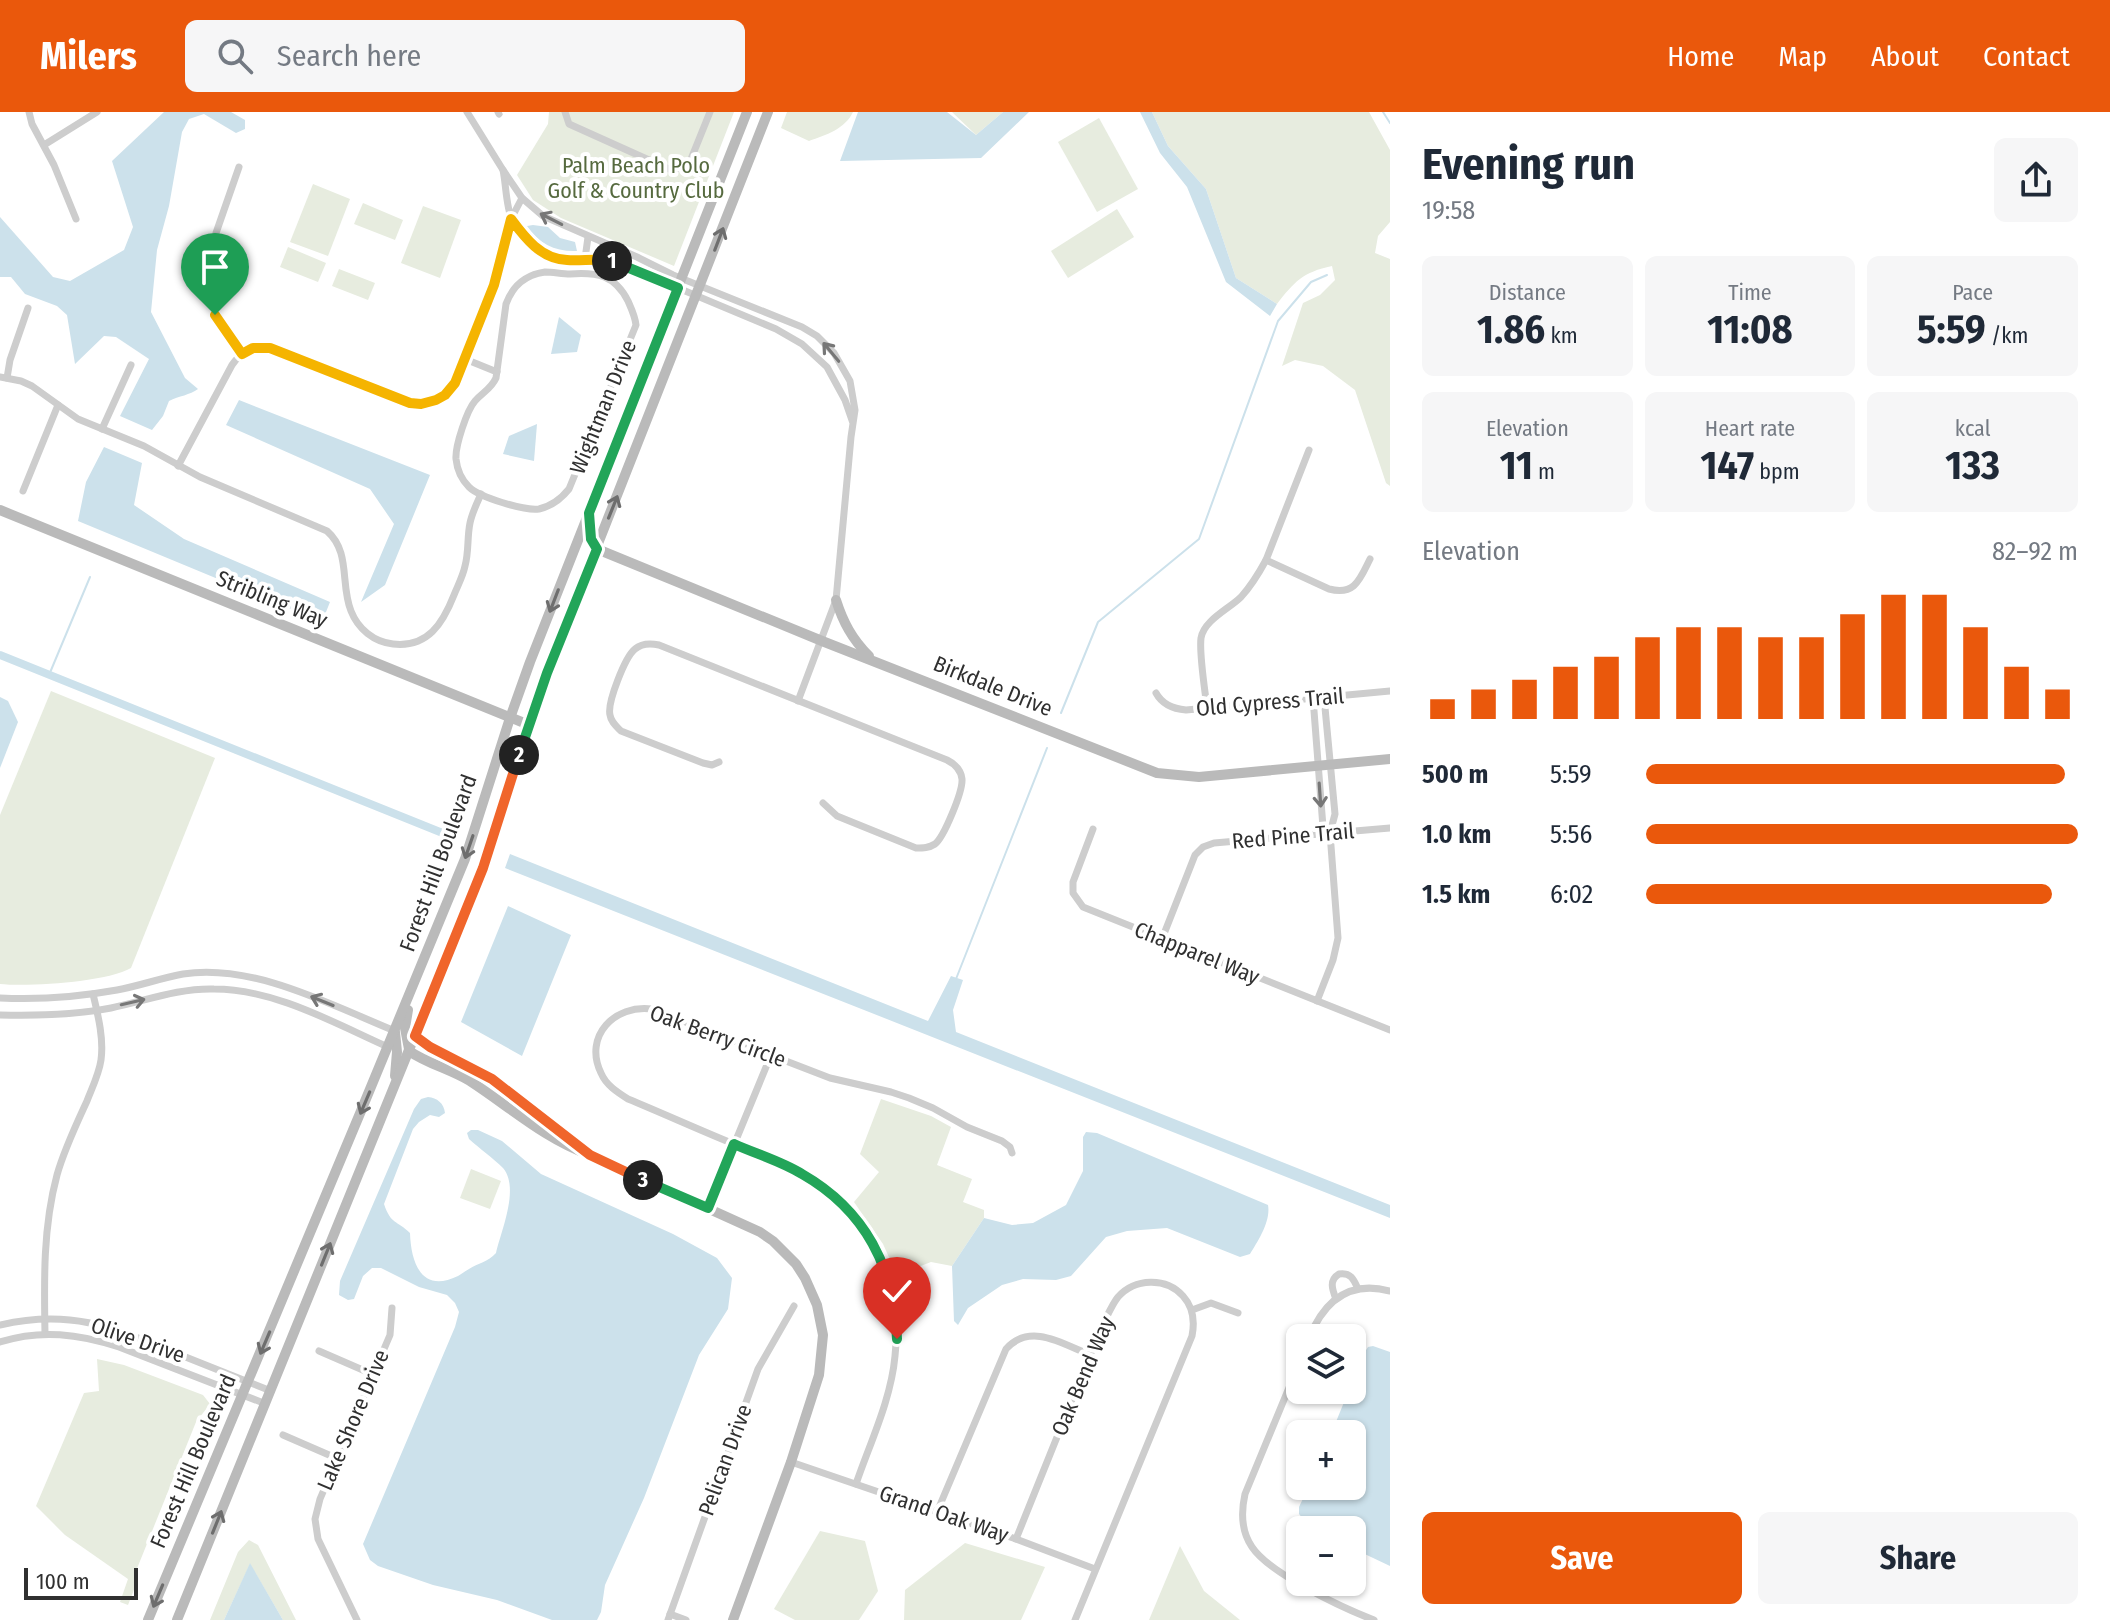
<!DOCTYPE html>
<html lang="en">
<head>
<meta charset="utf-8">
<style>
  body { margin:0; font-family:"Fira Sans Condensed",sans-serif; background:#f6f6f7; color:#1f2937; height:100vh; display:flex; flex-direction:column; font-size:30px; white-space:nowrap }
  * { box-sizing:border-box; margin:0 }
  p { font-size:26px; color:#747a83 }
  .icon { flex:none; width:44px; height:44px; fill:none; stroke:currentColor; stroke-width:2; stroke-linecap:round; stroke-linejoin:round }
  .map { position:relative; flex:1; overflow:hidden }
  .drawer { display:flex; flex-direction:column; background:#fff; width:720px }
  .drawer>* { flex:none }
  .buttons { position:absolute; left:1286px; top:1212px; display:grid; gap:16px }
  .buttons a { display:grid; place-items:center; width:80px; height:80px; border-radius:12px; background:#fff; box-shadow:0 2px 6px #0004; font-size:40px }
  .scale { position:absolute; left:24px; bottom:20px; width:114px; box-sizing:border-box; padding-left:8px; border:4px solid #303030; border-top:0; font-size:22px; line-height:28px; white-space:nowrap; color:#303030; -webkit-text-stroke:6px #fff; paint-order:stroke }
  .pin { position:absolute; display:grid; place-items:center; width:68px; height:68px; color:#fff; margin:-82px -34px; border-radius:50% 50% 50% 0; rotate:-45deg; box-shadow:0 0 8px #0007 }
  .pin .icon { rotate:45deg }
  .km { position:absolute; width:40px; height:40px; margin:-20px; border-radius:50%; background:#222; color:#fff; font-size:22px; line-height:40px; text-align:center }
  .round { display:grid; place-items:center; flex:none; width:84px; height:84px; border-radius:12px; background:#f6f6f7 }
  .headline { display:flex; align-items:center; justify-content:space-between; height:136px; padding:0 32px }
  h1 { font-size:44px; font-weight:700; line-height:60px }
  .metrics { display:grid; grid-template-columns:repeat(3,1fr); gap:12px; height:136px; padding:8px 32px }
  .metrics div { display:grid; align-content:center; border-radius:12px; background:#f6f6f7; text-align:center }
  .metrics b { font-size:40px; font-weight:700 }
  .metrics small { font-size:22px; font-weight:400 }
  .metrics p { font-size:22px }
  .chart { height:224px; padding:16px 32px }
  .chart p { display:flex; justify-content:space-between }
  .chart svg { width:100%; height:144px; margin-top:8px; stroke:#ea580c; stroke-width:6 }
  .cta { display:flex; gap:16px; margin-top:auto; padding:16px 32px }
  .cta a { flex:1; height:92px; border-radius:12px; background:#ea580c; color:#fff; font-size:32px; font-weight:700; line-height:92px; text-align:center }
  .cta a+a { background:#f6f6f7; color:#1f2937 }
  ul { padding:0 32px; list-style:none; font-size:26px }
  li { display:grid; grid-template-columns:128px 96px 1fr; align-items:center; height:60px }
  li i { height:20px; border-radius:10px; background:#ea580c }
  header { display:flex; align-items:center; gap:48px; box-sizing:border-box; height:112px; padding:0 40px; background:#ea580c; color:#fff }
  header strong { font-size:38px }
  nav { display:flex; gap:44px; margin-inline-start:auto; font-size:28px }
  .search { width:560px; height:72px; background:#f6f6f7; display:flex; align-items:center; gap:20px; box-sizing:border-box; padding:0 28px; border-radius:12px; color:#747a83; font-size:30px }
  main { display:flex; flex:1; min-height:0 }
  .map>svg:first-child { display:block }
</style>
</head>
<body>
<header>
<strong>Milers</strong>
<div class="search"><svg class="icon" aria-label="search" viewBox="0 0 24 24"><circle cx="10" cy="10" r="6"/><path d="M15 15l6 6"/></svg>Search here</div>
<nav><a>Home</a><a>Map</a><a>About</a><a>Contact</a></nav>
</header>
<main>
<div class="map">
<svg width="1390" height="1508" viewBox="0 0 1390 1508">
  <rect width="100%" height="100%" fill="#fff"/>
  <g fill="#e7ecdf">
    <polygon points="549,0 734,0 674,154 561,106 533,88 517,63 548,12"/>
    <path d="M787,0H853C845,17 826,23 809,29L781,16Z"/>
    <polygon points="952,0 1003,0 976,23"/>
    <path d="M1152,0H1369L1390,38V110L1378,124L1375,141L1390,147V374L1386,371L1355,278L1323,254L1295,248L1282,254L1303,191L1320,183L1335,168L1332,154C1303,160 1294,170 1277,192L1236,166L1206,77L1168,34Z"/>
    <polygon points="1099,6 1138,77 1097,100 1058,30"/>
    <polygon points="313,72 350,87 328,144 290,130"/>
    <polygon points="363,91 403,108 395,128 354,112"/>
    <polygon points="423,94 461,108 440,166 401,151"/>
    <polygon points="1117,97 1134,125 1068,166 1051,139"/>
    <polygon points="288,135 326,151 318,170 280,155"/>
    <polygon points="339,157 375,171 368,188 332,174"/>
    <path d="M51,579L215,646L131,856C107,870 29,875 0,872V703Z"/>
    <polygon points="881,987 931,1004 951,1015 937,1053 972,1067 963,1090 984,1098 984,1106 952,1154 931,1150 897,1163 883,1132 854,1090 879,1060 860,1042"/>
    <polygon points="471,1057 501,1069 490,1097 460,1086"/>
    <polygon points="97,1247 124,1253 203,1283 210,1292 196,1310 134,1464 137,1470 128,1493 120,1490 128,1467 65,1423 36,1394 84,1281 99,1279"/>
    <polygon points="820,1419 865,1429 878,1479 859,1508 795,1508 774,1497"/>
    <polygon points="249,1428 258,1433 296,1508 283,1508 250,1452 224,1508 210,1508 238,1440"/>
    <polygon points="965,1431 1045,1455 1021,1508 904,1508 905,1478"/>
    <polygon points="1180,1434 1204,1479 1240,1508 1149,1508"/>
  </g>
  <g fill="#cce1eb">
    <path d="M164,0H231L245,8V17L236,21L204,2L189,7L182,20L169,94L157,138L151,200L185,266L198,277C190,283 179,284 169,289L163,304L152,318L120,304L149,247L116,225L104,224L75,252L67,203L57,194L25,182L11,165H0V105L53,165L70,169L124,138L133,115L112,49Z"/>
    <polygon points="858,0 947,0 976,23 1003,0 1029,0 981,46 840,49"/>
    <polygon points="1140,0 1152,0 1168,34 1206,77 1236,166 1277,192 1270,204 1226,170 1187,75 1160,41"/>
    <path d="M533,113L548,115L560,126L575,130L577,139C556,140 539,132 527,114Z"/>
    <polygon points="559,205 581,223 577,240 551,242"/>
    <polygon points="239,288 430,363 385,473 361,490 394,412 370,377 226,313"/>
    <polygon points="537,312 534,349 503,342 509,324"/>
    <polygon points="104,335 142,351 134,393 184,427 330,490 322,510 78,409 86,370"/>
    <polygon points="0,585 8,589 18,610 0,656"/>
    <polygon points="510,742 928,909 951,864 963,868 953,898 956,920 1390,1093 1390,1106 505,756"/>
    <polygon points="508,794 571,823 522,944 461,910"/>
    <path d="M428,985C437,986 444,991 445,1001L439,1005L430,1003L419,1010L413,1017L384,1092C391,1113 397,1108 410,1121C411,1150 421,1182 458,1164C462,1162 465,1159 469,1157C478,1151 488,1150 496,1141C501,1119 520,1076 503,1056C493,1046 480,1037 469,1027L467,1021L471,1018H478L502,1029L541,1062L673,1122L717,1146L732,1166L728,1197L699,1243L644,1386L605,1473L601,1500L597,1508H552L497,1488L433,1473L378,1454L370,1448L363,1432L455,1215L459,1200L455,1191L447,1183L419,1175L381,1156H372L363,1164L354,1187L348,1188L339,1183L340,1169L414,997L421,987Z"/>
    <path d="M1086,1020L1097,1021L1268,1093C1271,1109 1258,1129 1250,1142L1240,1145L1167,1116L1127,1119L1106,1125L1071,1164L1056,1168L1023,1167L1002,1173L968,1196L958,1213L954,1209L952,1154L984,1106L1012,1113L1033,1111L1066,1093L1083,1059V1025Z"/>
    <path d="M1373,1234L1390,1240V1454L1352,1436V1418C1331,1418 1312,1420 1299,1402V1395L1309,1374H1352V1322H1331L1349,1278H1352C1352,1264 1360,1247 1368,1235Z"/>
    <polygon points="250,1451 283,1508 224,1508"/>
  </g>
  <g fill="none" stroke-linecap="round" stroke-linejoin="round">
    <g stroke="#cce1eb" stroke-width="2">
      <polyline points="1383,0 1390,11"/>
      <polyline points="49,563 90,465"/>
      <polyline points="1061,601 1098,510 1199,427 1278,209 1311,170 1327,163"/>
      <polyline points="956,867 1047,636"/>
    </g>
    <polyline stroke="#cce1eb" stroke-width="8" points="0,543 450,724"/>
    <g stroke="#cdcdcd" stroke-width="7">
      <polyline points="29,0 32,12 54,53 76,107"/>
      <polyline points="467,0 503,58"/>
      <polyline points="498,0 499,2"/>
      <polyline points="565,0 569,12 669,57 677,57 689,52 710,0"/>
      <polyline points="44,33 97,0"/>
      <polyline points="239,55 216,121 210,158 215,203 242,242"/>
      <polyline points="585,147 588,125"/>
      <path d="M545,160C553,160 562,162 570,162C597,160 615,163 628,189C632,198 635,204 636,213L569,377C561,387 552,394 539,397C524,399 479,385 469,375C462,368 457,357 456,347C455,334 467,298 475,289C483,280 491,277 496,266L506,192C513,173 525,163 545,160Z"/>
      <polyline points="465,247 497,260"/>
      <path d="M0,265L21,269L32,274L78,307L144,334L200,365L327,419C351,440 340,472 351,499C358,517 374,530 393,532C428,536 443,511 454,483C458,473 463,464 465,454C469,440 467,425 470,411C472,401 477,391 481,382"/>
      <polyline points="7,266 10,248 28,196"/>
      <polyline points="102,317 131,253"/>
      <path d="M178,354L232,253C241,239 254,234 270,236L410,291C430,293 444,287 455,271L494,173L511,107L522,86"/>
      <polyline points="23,379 58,293"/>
      <path d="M1266,448L1329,477C1355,484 1360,467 1370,447"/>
      <path d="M1156,581C1162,592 1174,597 1186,598L1390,579"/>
      <polyline points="1313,586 1323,715 1330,721"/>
      <path d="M798,589L836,488L851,325L855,298L850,269L834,241L817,224L802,215L673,163L637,145L543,104L522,86L503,58C506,72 506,95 512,108C520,127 544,146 566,148C583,150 599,146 616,150L776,217L802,232L827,255L845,288L853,311"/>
      <path d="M1207,596C1205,578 1199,542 1201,526C1204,508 1229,497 1241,485C1251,474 1259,461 1266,448L1309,338"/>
      <path d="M719,650L712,653L703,651L621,619C616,614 611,610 610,603C607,591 625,545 635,537C642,531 650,531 659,533L947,648C955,652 961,658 962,667C963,679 944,725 935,732C929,736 923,736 916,736L837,704L823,691"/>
      <polyline points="1093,717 1073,770 1073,781 1083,795 1390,918"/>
      <polyline points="1162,827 1195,743 1203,735 1214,731 1390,716"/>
      <path d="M0,886C39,888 78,885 117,878C139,874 161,866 183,862C253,851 331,893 395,919"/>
      <polyline points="1317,889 1333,848 1338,826 1330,721 1335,702 1324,585"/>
      <path d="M0,903C37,904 74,903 111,896C145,889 178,876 214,877C275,877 334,911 388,935"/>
      <polyline points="708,1096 771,943"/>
      <path d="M1336,1187C1332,1177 1329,1168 1339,1162C1351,1160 1354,1168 1358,1177"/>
      <polyline points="1192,1198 1211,1191 1238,1201"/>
      <path d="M0,1213C69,1197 110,1214 173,1240C206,1253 238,1266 271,1279"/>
      <path d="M45,1222C44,1168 43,1115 57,1063C64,1038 76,1013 87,989C92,976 99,962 101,948C104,927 98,903 93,882"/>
      <path d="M1309,1226C1324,1189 1349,1168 1390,1179"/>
      <path d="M0,1230C41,1217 79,1222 119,1235L266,1292"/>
      <polyline points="319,1239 372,1262"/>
      <path d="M1300,1249L1245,1382C1241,1400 1241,1419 1252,1435C1270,1462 1343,1496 1374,1508"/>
      <polyline points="283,1323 336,1346"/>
      <polyline points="791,1350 1016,1427 1095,1457"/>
      <path d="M856,1372C870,1331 891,1288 895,1244C903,1170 867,1098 801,1061C779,1049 753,1040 729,1030C695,1016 662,1001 628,987C617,980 606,973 601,961C583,924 615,892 652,897L830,966L891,980L909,986L933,996L967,1015L1002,1029L1010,1035L1012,1041"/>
      <path d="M937,1400L1006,1237C1030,1210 1063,1232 1090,1243"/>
      <path d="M1016,1427C1038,1372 1060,1317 1082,1263C1090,1244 1106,1200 1118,1185C1135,1166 1166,1165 1183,1184C1193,1195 1195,1209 1192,1224L1075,1508"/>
      <polyline points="670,1502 686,1508"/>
      <polyline points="357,1508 318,1427 315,1407 320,1387 390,1223 392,1196"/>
      <polyline points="668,1508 758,1257 794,1194"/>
    </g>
    <g stroke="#bababa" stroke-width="10">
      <polyline points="0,398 529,613"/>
      <polyline points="589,406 591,427 597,437 822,529 1157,661 1199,665 1390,647"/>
      <path d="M836,488C843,510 852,527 869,544"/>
      <polyline points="408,898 405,916 409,937"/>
      <polyline points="395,920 397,940 395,964"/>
      <polyline points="415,924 430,935 492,967 582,1037"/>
      <path d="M409,939C428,952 450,957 470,969C510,995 545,1027 590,1043L760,1120L773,1129L796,1152L805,1166L817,1193L823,1223L819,1263L791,1350L733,1508"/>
      <polyline points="148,1508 361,999 465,747 510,606 530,550 747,0"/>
      <polyline points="177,1508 483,756 547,561 768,0"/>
    </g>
  </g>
  <defs><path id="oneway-shaft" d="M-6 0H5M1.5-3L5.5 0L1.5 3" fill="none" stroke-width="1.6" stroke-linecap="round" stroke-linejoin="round" transform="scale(2)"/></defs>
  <g stroke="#777">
    <use href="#oneway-shaft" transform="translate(551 107) rotate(-153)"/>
    <use href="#oneway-shaft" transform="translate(831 240) rotate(-130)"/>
    <use href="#oneway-shaft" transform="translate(1320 683) rotate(86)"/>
    <use href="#oneway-shaft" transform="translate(322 889) rotate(-158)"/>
    <use href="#oneway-shaft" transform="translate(133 890) rotate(-13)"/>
  </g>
  <g stroke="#6e6e6e">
    <use href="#oneway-shaft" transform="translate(719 127) rotate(-69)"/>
    <use href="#oneway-shaft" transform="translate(613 395) rotate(-68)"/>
    <use href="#oneway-shaft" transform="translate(554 489) rotate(111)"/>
    <use href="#oneway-shaft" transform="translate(469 735) rotate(109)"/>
    <use href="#oneway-shaft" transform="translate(365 991) rotate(113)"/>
    <use href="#oneway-shaft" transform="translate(326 1142) rotate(-68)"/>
    <use href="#oneway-shaft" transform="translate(265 1231) rotate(113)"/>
    <use href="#oneway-shaft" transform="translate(217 1410) rotate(-68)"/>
    <use href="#oneway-shaft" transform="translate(158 1484) rotate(113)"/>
  </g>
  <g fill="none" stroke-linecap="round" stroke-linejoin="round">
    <g stroke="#fff" stroke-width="16">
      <path id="split-1" d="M215,203L242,242L253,236H270L410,291L421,292L436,288L445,283L455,271L494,173L511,107C525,126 541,147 567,148C583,149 597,146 612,149"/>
    </g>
    <g stroke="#fff" stroke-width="16">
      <polyline id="split-2" points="519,643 547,561 597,437 591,427 589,401 678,176 612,149"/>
    </g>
    <g stroke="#fff" stroke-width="16">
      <polyline id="split-3" points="519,643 483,756 415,924 430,935 492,967 590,1043 643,1068"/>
    </g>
    <g stroke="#fff" stroke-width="16">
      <path id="split-4" d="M643,1068L708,1096L734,1032C756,1042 781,1049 802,1062C865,1098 895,1156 897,1227"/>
    </g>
    <use href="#split-1" stroke="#f5b400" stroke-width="10"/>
    <use href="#split-2" stroke="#22a559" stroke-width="10"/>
    <use href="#split-3" stroke="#f0652b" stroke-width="10"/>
    <use href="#split-4" stroke="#22a559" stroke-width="10"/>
  </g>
  <g text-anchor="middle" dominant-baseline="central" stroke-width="8" stroke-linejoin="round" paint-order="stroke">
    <g font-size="22" fill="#566a3f" stroke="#fff">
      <text x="636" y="53">Palm Beach Polo<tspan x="636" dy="25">Golf &amp; Country Club</tspan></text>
    </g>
    <g font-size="22" fill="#303030" stroke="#fff">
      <text transform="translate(603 295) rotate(-68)">Wightman Drive</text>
      <text transform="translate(272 487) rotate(22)">Stribling Way</text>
      <text transform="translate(993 574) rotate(22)">Birkdale Drive</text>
      <text transform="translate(1270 590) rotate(-5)">Old Cypress Trail</text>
      <text transform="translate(1293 724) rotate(-5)">Red Pine Trail</text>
      <text transform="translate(438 751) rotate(-70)">Forest Hill Boulevard</text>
      <text transform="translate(1197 841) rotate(22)">Chapparel Way</text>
      <text transform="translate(718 924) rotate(20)">Oak Berry Circle</text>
      <text transform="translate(138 1228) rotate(19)">Olive Drive</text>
      <text transform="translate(1083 1264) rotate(-67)">Oak Bend Way</text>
      <text transform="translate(353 1308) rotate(-67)">Lake Shore Drive</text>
      <text transform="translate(725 1348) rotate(-70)">Pelican Drive</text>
      <text transform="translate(193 1349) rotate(-67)">Forest Hill Boulevard</text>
      <text transform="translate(944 1402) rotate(19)">Grand Oak Way</text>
    </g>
  </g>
</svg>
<div class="buttons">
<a><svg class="icon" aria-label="layers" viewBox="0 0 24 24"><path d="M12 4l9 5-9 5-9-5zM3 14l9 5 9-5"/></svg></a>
<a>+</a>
<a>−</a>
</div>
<div class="scale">100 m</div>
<div class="pin" style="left:215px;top:203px;background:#1e9e55"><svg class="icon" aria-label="arrive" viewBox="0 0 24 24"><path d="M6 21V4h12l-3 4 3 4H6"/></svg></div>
<div class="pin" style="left:897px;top:1227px;background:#d93025"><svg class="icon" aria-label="check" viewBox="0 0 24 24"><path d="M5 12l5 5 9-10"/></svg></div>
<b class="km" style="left:612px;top:149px">1</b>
<b class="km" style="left:519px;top:643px">2</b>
<b class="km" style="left:643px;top:1068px">3</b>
</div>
<section class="drawer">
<div class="headline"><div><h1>Evening run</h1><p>19:58</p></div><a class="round"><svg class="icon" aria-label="share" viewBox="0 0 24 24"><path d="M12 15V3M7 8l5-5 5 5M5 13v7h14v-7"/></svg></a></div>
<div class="metrics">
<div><p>Distance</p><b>1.86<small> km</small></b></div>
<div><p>Time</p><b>11:08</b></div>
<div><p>Pace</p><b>5:59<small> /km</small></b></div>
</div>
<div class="metrics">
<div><p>Elevation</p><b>11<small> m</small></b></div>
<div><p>Heart rate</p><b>147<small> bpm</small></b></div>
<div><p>kcal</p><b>133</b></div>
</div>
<div class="chart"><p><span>Elevation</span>82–92 m</p>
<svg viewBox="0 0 160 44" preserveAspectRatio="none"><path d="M5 44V38M15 44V35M25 44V32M35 44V28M45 44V25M55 44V19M65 44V16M75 44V16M85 44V19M95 44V19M105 44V12M115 44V6M125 44V6M135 44V16M145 44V28M155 44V35"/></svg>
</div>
<ul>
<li><b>500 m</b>5:59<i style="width:97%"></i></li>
<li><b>1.0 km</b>5:56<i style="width:100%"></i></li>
<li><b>1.5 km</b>6:02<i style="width:94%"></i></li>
</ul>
<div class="cta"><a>Save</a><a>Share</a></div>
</section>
</main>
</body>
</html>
